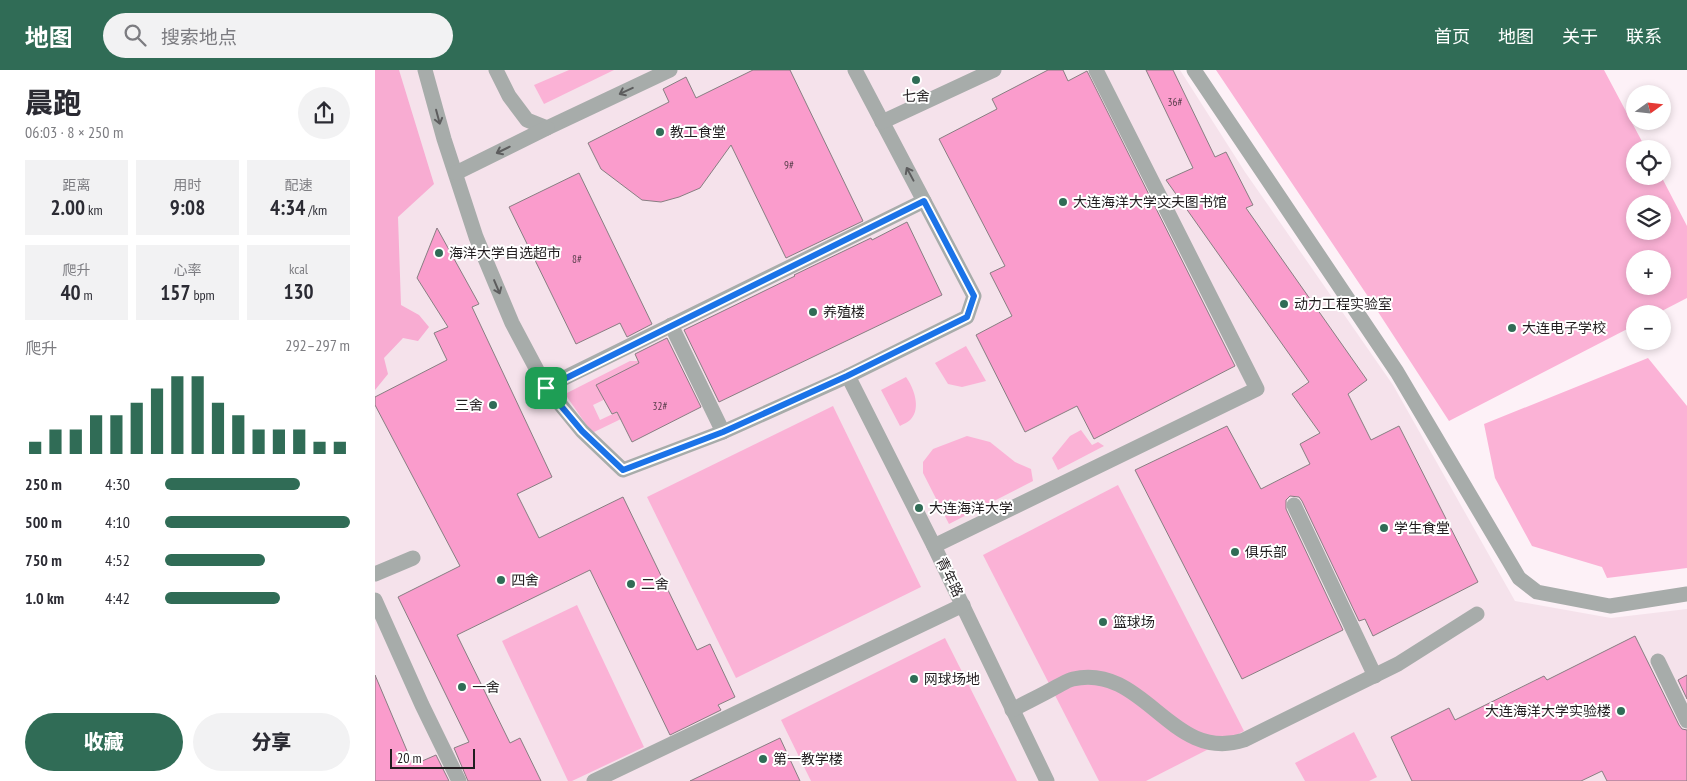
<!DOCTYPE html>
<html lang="zh">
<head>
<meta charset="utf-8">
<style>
  body { margin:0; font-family:"PT Sans Narrow","Noto Sans SC",sans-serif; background:#f2f2f3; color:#2b2b33; height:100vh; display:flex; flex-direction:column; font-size:19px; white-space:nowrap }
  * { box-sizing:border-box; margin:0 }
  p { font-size:16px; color:#7c7c81 }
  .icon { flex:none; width:28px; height:28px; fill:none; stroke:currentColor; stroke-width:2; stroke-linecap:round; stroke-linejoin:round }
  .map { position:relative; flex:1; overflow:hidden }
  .panel { display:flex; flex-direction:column; background:#fff; width:375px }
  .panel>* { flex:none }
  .needle { width:32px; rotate:75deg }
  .tools { position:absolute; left:1251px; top:15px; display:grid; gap:10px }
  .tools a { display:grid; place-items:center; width:45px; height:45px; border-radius:50%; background:#fff; box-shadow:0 2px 8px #0003; font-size:25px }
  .scale { position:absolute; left:15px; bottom:12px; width:85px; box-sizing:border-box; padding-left:5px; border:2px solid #211d1f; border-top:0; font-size:14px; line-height:18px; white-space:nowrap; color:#211d1f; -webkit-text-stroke:4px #fff; paint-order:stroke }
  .pin { position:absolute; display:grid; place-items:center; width:42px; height:42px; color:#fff; margin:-21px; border-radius:10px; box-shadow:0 2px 8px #0006 }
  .round { display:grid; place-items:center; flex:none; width:52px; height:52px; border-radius:26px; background:#f2f2f3 }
  .summary { display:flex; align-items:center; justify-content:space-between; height:85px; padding:0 25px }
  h1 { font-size:28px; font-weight:800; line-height:38px }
  .metrics { display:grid; grid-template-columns:repeat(3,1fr); gap:8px; height:85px; padding:5px 25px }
  .metrics div { display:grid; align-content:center; border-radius:0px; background:#f2f2f3; text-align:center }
  .metrics b { font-size:21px; font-weight:800 }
  .metrics small { font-size:14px; font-weight:400 }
  .metrics p { font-size:14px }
  .chart { height:140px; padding:10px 25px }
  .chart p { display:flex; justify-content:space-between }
  .chart svg { width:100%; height:90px; margin-top:5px; stroke:#306c56; stroke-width:6 }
  .primary-button { display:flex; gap:10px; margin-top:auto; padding:10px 25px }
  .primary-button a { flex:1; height:58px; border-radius:30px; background:#306c56; color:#fff; font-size:20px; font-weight:800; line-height:58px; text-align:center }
  .primary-button a+a { background:#f2f2f3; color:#2b2b33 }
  ul { padding:0 25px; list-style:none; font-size:16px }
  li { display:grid; grid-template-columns:80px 60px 1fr; align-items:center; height:38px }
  li i { height:12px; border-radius:6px; background:#306c56 }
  header { display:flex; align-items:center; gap:30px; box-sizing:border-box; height:70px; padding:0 25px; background:#306c56; color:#fff }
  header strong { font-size:24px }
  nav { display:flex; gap:28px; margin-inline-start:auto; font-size:18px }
  .search { width:350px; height:45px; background:#f2f2f3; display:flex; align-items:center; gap:12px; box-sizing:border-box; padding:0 18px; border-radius:28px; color:#7c7c81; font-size:19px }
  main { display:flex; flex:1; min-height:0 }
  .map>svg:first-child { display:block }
</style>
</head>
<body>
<header>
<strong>地图</strong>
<div class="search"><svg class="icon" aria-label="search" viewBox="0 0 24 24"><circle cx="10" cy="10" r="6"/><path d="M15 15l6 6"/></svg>搜索地点</div>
<nav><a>首页</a><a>地图</a><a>关于</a><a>联系</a></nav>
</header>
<main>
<section class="panel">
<div class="summary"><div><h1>晨跑</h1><p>06:03 · 8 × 250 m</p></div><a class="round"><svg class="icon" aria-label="share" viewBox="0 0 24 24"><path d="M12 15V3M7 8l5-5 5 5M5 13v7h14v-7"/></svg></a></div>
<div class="metrics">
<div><p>距离</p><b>2.00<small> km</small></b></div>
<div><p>用时</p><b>9:08</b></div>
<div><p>配速</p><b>4:34<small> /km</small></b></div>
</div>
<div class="metrics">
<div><p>爬升</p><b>40<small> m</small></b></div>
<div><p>心率</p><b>157<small> bpm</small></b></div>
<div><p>kcal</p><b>130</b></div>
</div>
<div class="chart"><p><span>爬升</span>292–297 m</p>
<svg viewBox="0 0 160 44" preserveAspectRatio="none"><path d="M5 44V38M15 44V32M25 44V32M35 44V25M45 44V25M55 44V19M65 44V12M75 44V6M85 44V6M95 44V19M105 44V25M115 44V32M125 44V32M135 44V32M145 44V38M155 44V38"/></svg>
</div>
<ul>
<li><b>250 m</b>4:30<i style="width:73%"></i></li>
<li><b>500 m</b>4:10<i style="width:100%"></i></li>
<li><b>750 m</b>4:52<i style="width:54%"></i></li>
<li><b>1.0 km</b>4:42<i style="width:62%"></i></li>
</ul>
<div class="primary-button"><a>收藏</a><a>分享</a></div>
</section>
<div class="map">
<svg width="1312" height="711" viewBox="0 0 1312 711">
  <rect width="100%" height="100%" fill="#fdf1f7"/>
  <polygon fill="#f5e2eb" points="0,0 805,0 870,102 1018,315 1140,531 1236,548 1312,539 1312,711 0,711"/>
  <g fill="#fbb2d6" fill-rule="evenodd">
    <polygon points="194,0 239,0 169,34 159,15"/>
    <path d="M841,0H1229L1271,79H1260V106H1286L1312,156V228L1281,244H1260V255L1074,351L996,231ZM1260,134H1288V161H1260ZM1260,189H1288V216H1260Z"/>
    <polygon points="591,276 611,311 587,317 573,314 560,293"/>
    <polygon points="1273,288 1312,336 1312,498 1232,508 1227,497 1157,476 1120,408 1109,354"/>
    <polygon points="255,291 263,291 270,305 243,323 218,335 225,350 242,342 246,349 217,363 190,324"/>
    <path d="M531,307C539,318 546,338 536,349C534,352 528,354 525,356L506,320Z"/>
    <polygon points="458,336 546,517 361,608 272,427"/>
    <polygon points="706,360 717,375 723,372 729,376 683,400 677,388 695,366"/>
    <polygon points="592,366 615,372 640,392 656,399 658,411 574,454 548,403 548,392 558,379"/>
    <polygon points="743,415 869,661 771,711 724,711 608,485"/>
    <polygon points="202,535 269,677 197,711 193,711 127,571"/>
    <polygon points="570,568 642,711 436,711 406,650"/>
    <polygon points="979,662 1002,707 994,711 930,711 920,693"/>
  </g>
  <polygon fill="#f8acd2" points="0,0 24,0 59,114 23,147 26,235 44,245 54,257 43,271 28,268 9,288 13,304 0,320"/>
  <g fill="#fa9ccc" stroke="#887e82">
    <polygon points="378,0 415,0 488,151 411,188 356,75 325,118 304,127 286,132 267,130 226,99 213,73 294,32 288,19 311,7 321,28"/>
    <polygon points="673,0 688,0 693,11 712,1 860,296 719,369 702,336 650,362 601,265 637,246 615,203 630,196 564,69 622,39 617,29"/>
    <polygon points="771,0 798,0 840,87 851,82 878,135 871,138 992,310 973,324 996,370 1024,356 1103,512 998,566 990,549 984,551 927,431 924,427 915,426 911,430 911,439 968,560 867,609 760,400 852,356 886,419 935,394 925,374 945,363 917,324 934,312 791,110 818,98"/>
    <polygon points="204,103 277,254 252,267 245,253 201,274 134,137"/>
    <polygon points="532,152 567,225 344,332 309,260 420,206 419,205 496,168 497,170"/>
    <polygon points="62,158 104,234 97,237 177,407 142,424 164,468 248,427 322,580 335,574 360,627 343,635 346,640 295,665 215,500 82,565 135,673 145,668 166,711 93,711 79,678 94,672 23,527 85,496 0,335 0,327 72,290 59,263 73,257 42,208"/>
    <polygon points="292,268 326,337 257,372 242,342 237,344 221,315 264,293 260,284"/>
    <polygon points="1260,566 1304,655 1307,659 1312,660 1312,711 1232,711 1227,701 1206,711 1037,711 1016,667 1074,638 1080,650 1169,606 1172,610"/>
    <polygon points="0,605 38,695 61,685 74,711 0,711"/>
    <polygon points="1312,605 1312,629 1303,610"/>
    <polygon points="405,668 425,711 315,711"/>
  </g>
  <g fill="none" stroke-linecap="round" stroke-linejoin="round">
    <g stroke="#a7acaa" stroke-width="15">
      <polyline points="50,0 69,69 101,167 137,253 171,317 207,361 248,400 348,362 473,306 592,247 599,226 480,0"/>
      <polyline points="121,0 134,26 152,50 172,58 295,0"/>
      <polyline points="819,0 1022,302 1144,508 1162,522 1235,536 1312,524"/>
      <polyline points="507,52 619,0"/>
      <polyline points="81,103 172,58"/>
      <polyline points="296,255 348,362"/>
      <polyline points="473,306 559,476 672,711"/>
      <polyline points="171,317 549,131"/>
      <polyline points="919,435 1000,606"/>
      <polyline points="559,476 882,319 721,0"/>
      <polyline points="0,504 38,488"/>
      <polyline points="0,530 47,635 84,711"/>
      <polyline points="1283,591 1312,651"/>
      <path d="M637,640C652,632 667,625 681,617C687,614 693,610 698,609C770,593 796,694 869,670L1023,594L1102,544"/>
      <polyline points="219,711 588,535"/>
    </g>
  </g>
  <defs><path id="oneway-shaft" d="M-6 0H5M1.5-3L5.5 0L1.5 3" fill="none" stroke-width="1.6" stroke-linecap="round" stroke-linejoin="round" transform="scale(1.25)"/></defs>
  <g stroke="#5d5d5e">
    <use href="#oneway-shaft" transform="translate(251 21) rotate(155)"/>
    <use href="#oneway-shaft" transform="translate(63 47) rotate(75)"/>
    <use href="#oneway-shaft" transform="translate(128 80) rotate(154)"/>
    <use href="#oneway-shaft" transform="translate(535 104) rotate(-118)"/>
    <use href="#oneway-shaft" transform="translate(122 217) rotate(67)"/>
  </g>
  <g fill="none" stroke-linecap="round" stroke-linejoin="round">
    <g stroke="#fff" stroke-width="10">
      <polygon id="route" points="549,131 599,226 592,247 472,306 348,362 248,400 207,361 171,318"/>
    </g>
    <use href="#route" stroke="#1a73e8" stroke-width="6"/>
  </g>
  <g fill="#306c56" stroke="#fff" stroke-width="2">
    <circle cx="541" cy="10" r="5"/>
    <circle cx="285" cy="62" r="5"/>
    <circle cx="688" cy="132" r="5"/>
    <circle cx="64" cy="183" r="5"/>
    <circle cx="909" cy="234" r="5"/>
    <circle cx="438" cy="242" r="5"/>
    <circle cx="1137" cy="258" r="5"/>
    <circle cx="118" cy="335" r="5"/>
    <circle cx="544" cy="438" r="5"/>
    <circle cx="1009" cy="458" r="5"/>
    <circle cx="860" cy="482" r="5"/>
    <circle cx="126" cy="510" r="5"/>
    <circle cx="256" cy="514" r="5"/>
    <circle cx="728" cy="552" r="5"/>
    <circle cx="539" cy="609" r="5"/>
    <circle cx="87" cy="617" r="5"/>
    <circle cx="1246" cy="641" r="5"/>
    <circle cx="388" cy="689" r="5"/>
  </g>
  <g text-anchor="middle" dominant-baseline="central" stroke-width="4" stroke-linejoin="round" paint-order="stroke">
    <g font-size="11" fill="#573d4a">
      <text x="800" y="32">36#</text>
      <text x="414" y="95">9#</text>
      <text x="202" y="189">8#</text>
      <text x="285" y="336">32#</text>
    </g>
    <g font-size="14" fill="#211d1f" stroke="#fff" text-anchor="start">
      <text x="541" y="26" text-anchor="middle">七舍</text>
      <text x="295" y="62">教工食堂</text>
      <text x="698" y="132">大连海洋大学文夫图书馆</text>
      <text x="74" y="183">海洋大学自选超市</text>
      <text x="919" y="234">动力工程实验室</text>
      <text x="448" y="242">养殖楼</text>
      <text x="1147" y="258">大连电子学校</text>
      <text x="108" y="335" text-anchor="end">三舍</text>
      <text x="554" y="438">大连海洋大学</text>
      <text x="1019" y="458">学生食堂</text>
      <text x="870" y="482">俱乐部</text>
      <text x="136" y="510">四舍</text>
      <text x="266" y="514">二舍</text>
      <text x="738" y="552">篮球场</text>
      <text x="549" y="609">网球场地</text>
      <text x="97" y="617">一舍</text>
      <text x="1236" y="641" text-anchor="end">大连海洋大学实验楼</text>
      <text x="398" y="689">第一教学楼</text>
    </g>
    <g font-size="14" fill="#211d1f" stroke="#fff">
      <text transform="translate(575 507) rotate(64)">青年路</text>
    </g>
  </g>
</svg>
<div class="tools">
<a><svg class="needle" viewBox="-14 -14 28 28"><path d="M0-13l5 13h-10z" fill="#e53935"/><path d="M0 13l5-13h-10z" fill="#7c7c81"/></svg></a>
<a><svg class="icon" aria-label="locate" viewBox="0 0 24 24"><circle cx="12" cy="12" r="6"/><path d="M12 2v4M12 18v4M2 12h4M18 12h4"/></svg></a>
<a><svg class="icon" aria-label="layers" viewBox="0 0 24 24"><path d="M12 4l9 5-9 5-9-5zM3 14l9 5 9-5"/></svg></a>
<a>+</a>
<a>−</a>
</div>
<div class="scale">20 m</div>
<div class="pin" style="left:171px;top:318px;background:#1e9e55"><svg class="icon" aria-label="arrive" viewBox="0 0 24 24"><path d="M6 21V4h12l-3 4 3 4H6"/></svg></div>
</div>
</main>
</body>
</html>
